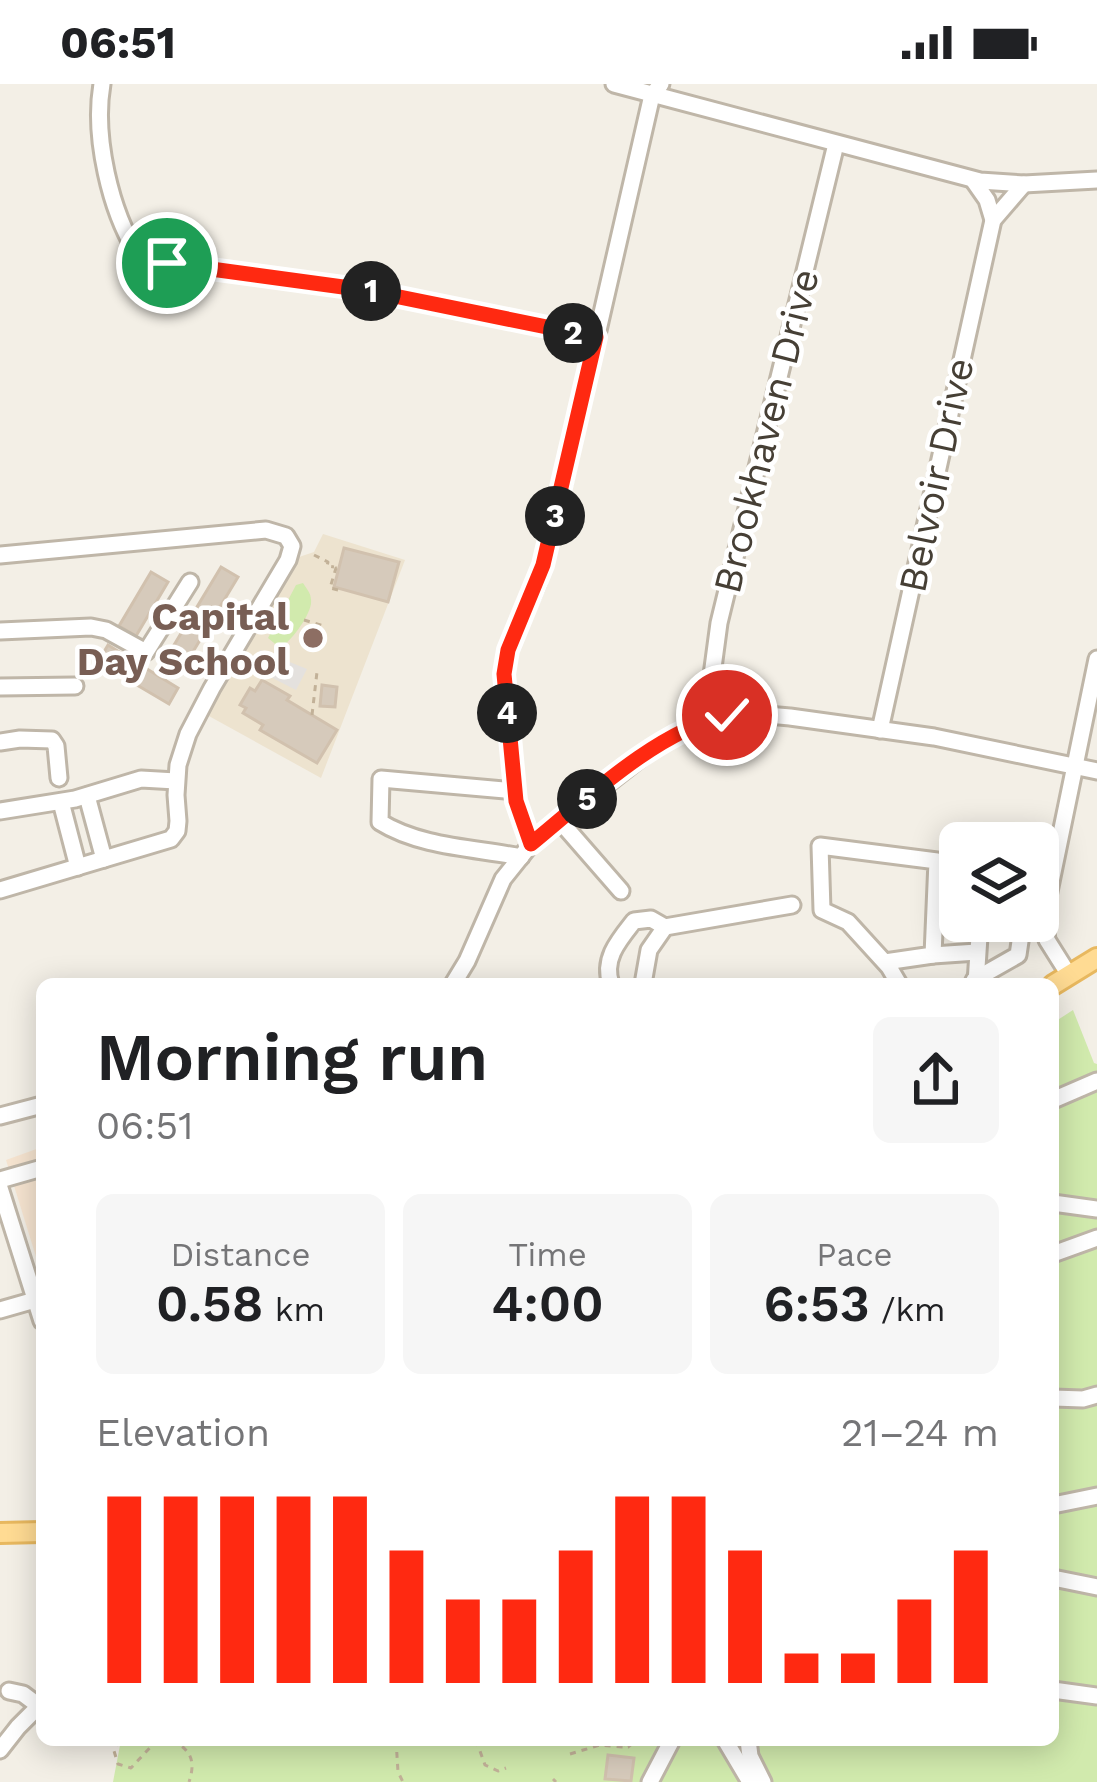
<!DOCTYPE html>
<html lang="en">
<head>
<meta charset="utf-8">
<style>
  body { margin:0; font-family:"Work Sans",sans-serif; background:#f6f6f6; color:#202124; height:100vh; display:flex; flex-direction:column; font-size:45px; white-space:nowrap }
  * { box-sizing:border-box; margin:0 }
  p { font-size:39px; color:#757577 }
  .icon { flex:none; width:66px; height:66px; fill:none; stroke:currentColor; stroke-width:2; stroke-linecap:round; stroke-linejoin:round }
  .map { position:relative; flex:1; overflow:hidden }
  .drawer { position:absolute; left:36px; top:894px; width:1023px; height:768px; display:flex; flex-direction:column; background:#fff; border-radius:18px; box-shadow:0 6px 30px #0003 }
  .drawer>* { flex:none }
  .fabs { position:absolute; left:939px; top:738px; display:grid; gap:24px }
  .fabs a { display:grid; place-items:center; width:120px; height:120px; border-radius:18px; background:#fff; box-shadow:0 6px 30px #0003; font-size:60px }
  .pin { position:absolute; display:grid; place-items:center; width:102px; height:102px; color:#fff; margin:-51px; border:6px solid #fff; border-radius:50%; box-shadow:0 3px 12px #0007 }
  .km { position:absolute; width:60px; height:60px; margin:-30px; border-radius:50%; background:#222; color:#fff; font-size:33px; line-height:60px; text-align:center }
  .round { display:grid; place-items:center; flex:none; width:126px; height:126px; border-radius:18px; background:#f6f6f6 }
  .overview { display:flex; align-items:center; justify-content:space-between; height:204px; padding:0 60px }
  h1 { font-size:66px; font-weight:600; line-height:90px }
  .figures { display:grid; grid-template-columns:repeat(3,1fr); gap:18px; height:204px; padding:12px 60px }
  .figures div { display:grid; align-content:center; border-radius:18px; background:#f6f6f6; text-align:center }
  .figures b { font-size:51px; font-weight:600 }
  .figures small { font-size:33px; font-weight:400 }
  .figures p { font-size:33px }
  .chart { height:336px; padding:24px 60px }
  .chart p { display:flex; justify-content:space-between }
  .chart svg { width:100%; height:216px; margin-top:12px; stroke:#ff2911; stroke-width:6 }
  .status { display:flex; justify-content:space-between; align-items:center; height:84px; padding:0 60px; background:#fff; direction:ltr }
  .status svg { height:33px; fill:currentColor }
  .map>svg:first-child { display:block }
</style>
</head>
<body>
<div class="status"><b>06:51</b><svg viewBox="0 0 49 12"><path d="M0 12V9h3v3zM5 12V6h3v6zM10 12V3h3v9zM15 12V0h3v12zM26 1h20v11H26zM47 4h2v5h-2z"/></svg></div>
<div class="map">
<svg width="1097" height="1698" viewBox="0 0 1097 1698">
  <rect width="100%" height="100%" fill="#f3efe6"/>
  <polygon fill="#f6e4d0" points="42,1063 42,1192 6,1076"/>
  <polygon fill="#ede3cf" points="323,450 405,476 321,694 207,631 296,474 314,468"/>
  <g fill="#d1eaad">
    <path d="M303,499C308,507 312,510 311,520C308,535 291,557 280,564L268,554L296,501Z"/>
    <polygon points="1073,926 1094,979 1097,980 1097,1698 113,1698 121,1656 1053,1656 1053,939"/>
  </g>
  <polygon fill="#e4e1de" points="260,566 307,585 296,606 253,584"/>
  <g fill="#d6cabb" stroke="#d1c1ae" stroke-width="3">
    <polygon points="344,464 399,478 388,518 334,503"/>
    <polygon points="221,483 238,493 185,581 168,571"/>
    <polygon points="151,488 168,498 136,552 119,542"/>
    <polygon points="108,561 178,604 169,620 98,578"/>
    <polygon points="262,596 290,612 287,616 337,646 317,679 260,646 263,641 243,629 246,624 240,621 250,604 255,607"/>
    <polygon points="322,601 337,603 335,623 320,622"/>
    <polygon points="608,1671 634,1674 631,1697 605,1695"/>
  </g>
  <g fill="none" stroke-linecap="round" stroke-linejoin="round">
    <g stroke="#bfb6a8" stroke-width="21">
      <g id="minor">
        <path d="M102,0C93,52 110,128 139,172L167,180L365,206L596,253"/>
        <polyline points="614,0 980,97 1024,100 1097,96"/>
        <polyline points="973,96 987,116 993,136"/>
        <polyline points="0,471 266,446 286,452 292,462 288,476 212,604 188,650 178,681 176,711 178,737 177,747 171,755 0,806"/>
        <polyline points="0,547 91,543 106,546 146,568 190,498"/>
        <polyline points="0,603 75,602"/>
        <polyline points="706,636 719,539 836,60"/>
        <polyline points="880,646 993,136 1024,100"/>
        <polyline points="0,658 20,655 52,656 56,662 59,694"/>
        <path d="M515,707L381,695L380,738C420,763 475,764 521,773"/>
        <polyline points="87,712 104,775"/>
        <polyline points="61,718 78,783"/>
        <polyline points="0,727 75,715 141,695 176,697"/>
        <polyline points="560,737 621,807"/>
        <polyline points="531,760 516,717 504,590 508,566 537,499 552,447 652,11 661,0"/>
        <polyline points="933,871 977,868"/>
        <polyline points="885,878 933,871 937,777 820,762 822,826 848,838 889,883 899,900"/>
        <polyline points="1069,891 1047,856 1044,832 1097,575"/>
        <polyline points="974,896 1018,871 1023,837"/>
        <polyline points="976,899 980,837"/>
        <polyline points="453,900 467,877 503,795 531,760 652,665 690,642 706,636 727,631 757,630 790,633 934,653 1097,687"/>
        <path d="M611,900C602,875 619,856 634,837L651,835L665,843"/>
        <polyline points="643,900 649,866 665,843 792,821"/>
        <polyline points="1053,1016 1097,997"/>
        <polyline points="0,1032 42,1021"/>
        <polyline points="0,1096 42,1084"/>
        <polyline points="0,1104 42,1237"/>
        <polyline points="1053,1119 1097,1125"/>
        <polyline points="1053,1170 1097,1154"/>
        <polyline points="0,1226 35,1216"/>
        <polyline points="1053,1314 1083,1315 1097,1311"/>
        <polyline points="1053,1421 1097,1412"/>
        <polyline points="1053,1494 1097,1503"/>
        <polyline points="1053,1606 1097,1612"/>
        <polyline points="9,1607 23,1610 39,1622"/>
        <polyline points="725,1656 750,1698"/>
        <polyline points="748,1656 750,1672 763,1698"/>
        <polyline points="0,1666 18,1643 42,1619"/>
        <polyline points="650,1698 672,1656"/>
      </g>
    </g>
    <g stroke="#e8b85f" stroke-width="24">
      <g id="major">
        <polyline points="1053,901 1097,874"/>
        <polyline points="0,1449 42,1448"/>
      </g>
    </g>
    <g stroke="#c2b198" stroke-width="3" stroke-dasharray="6 6" stroke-linecap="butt">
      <polyline points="314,471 328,478 327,482 334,483"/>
      <polyline points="338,506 330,504 336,484 339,484"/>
      <polyline points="304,536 324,542"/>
      <polyline points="312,631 317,588"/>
      <polyline points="118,1656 114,1667 118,1680 131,1684 157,1656"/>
      <path d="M172,1656C191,1666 196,1677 189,1698"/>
      <polyline points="396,1656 398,1688 403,1698"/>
      <polyline points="476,1656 485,1681 498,1687 506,1684"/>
      <polyline points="624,1656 623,1663 628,1663 637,1656"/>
      <polyline points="570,1670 600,1661 623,1663"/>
      <polyline points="553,1695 556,1698"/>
    </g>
    <use href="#minor" stroke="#fff" stroke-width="15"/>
    <use href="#major" stroke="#ffdb93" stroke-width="18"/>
  </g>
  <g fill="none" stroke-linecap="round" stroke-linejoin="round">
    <g stroke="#fff" stroke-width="24">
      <path id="route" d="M167,179L365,206L596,253L543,481L508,566L504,590L516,717L531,760C586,715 657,647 727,631"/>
    </g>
    <use href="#route" stroke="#ff2911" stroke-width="15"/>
  </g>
  <circle fill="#8d6e63" stroke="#fff" stroke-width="4.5" cx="313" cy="554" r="12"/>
  <g text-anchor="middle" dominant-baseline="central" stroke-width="9" stroke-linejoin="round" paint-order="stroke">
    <g font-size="39" fill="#463f35" stroke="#fff">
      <text transform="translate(766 347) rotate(-76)">Brookhaven Drive</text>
      <text transform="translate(936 391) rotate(-78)">Belvoir Drive</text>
    </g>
    <g font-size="39" font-weight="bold" fill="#785e54" stroke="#fff" text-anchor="end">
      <text x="289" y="532">Capital<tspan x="289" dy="45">Day School</tspan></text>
    </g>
  </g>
</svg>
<div class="fabs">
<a><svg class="icon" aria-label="layers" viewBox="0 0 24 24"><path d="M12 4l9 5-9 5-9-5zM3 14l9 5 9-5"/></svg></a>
</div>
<div class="pin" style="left:167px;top:179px;background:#1e9e55"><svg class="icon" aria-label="arrive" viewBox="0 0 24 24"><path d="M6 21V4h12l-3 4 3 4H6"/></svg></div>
<div class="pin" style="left:727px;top:631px;background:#d93025"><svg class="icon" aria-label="check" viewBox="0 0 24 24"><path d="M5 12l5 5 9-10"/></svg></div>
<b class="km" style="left:371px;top:207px">1</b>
<b class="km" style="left:573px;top:249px">2</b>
<b class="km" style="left:555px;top:432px">3</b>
<b class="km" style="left:507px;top:629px">4</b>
<b class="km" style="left:587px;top:715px">5</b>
<section class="drawer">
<div class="overview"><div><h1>Morning run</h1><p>06:51</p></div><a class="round"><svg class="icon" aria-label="share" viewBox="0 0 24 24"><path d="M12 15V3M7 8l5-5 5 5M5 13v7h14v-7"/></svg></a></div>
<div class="figures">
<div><p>Distance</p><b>0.58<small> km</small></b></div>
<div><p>Time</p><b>4:00</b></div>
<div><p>Pace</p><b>6:53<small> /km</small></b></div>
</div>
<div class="chart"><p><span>Elevation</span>21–24 m</p>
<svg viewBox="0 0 160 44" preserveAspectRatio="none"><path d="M5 44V6M15 44V6M25 44V6M35 44V6M45 44V6M55 44V17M65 44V27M75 44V27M85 44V17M95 44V6M105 44V6M115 44V17M125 44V38M135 44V38M145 44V27M155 44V17"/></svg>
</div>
</section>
</div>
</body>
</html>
